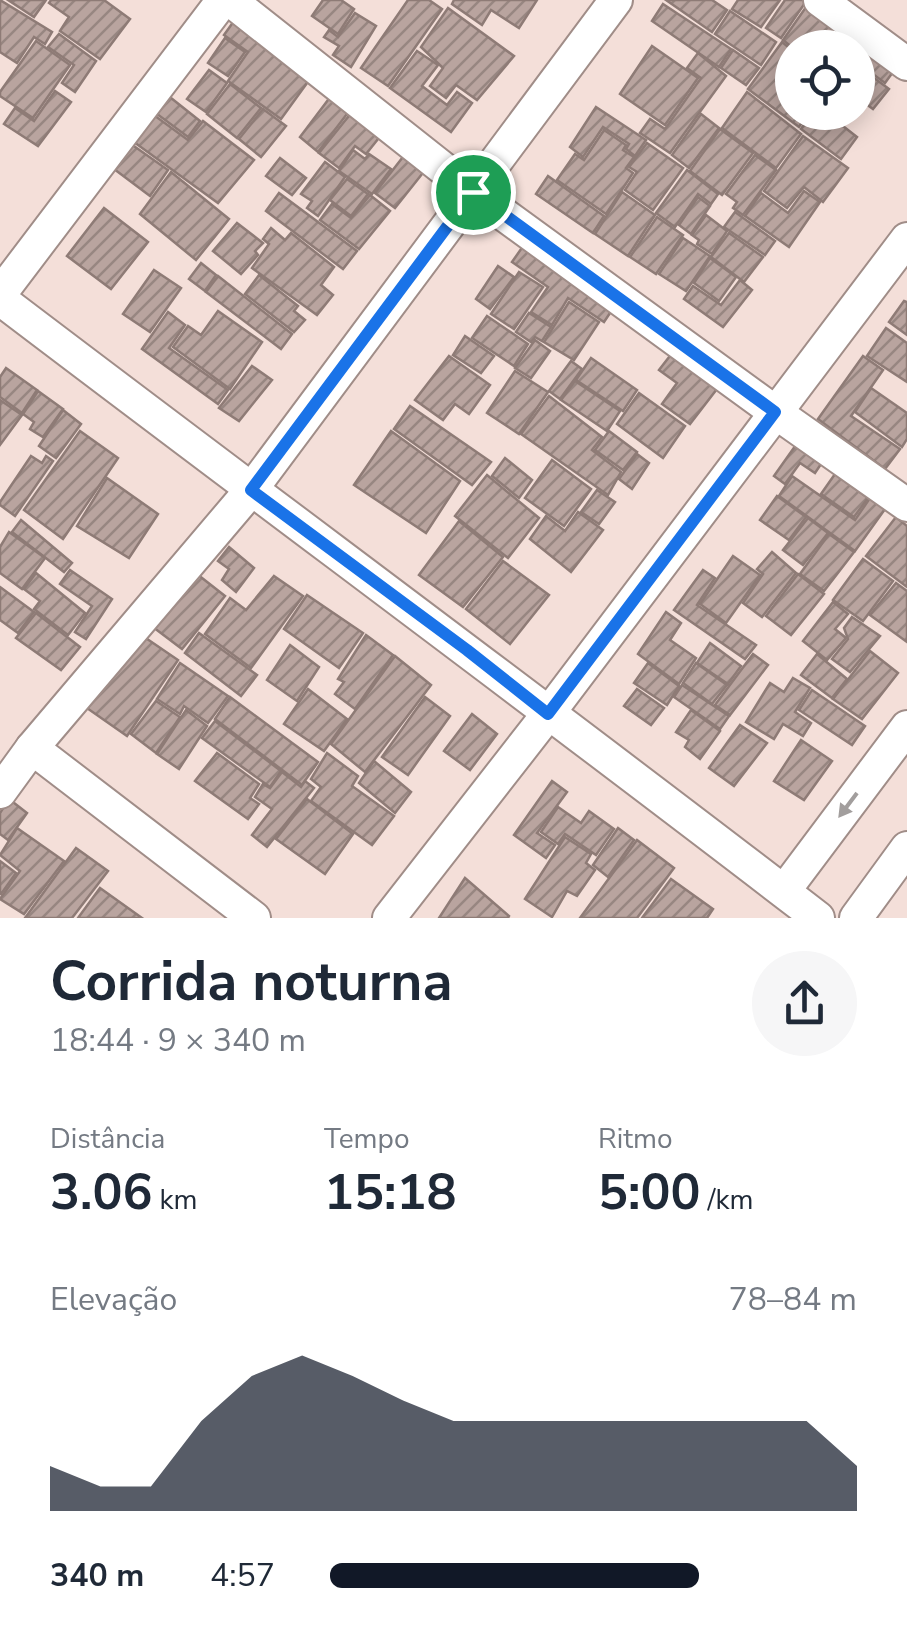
<!DOCTYPE html>
<html lang="pt">
<head>
<meta charset="utf-8">
<style>
  body { margin:0; font-family:"Nunito Sans",sans-serif; background:#f6f6f7; color:#1f2937; height:100vh; display:flex; flex-direction:column; font-size:38px; white-space:nowrap }
  * { box-sizing:border-box; margin:0 }
  p { font-size:32px; color:#747a83 }
  .icon { flex:none; width:55px; height:55px; fill:none; stroke:currentColor; stroke-width:2; stroke-linecap:round; stroke-linejoin:round }
  .map { position:relative; height:918px; overflow:hidden }
  .drawer { display:flex; flex-direction:column; background:#fff; flex:1 }
  .drawer>* { flex:none }
  .buttons { position:absolute; left:775px; top:30px; display:grid; gap:20px }
  .buttons a { display:grid; place-items:center; width:100px; height:100px; border-radius:50%; background:#fff; box-shadow:0 5px 25px #0003; font-size:50px }
  .pin { position:absolute; display:grid; place-items:center; width:85px; height:85px; color:#fff; margin:-42px; border:5px solid #fff; border-radius:50%; box-shadow:0 2px 10px #0007 }
  .round { display:grid; place-items:center; flex:none; width:105px; height:105px; border-radius:52px; background:#f6f6f7 }
  .overview { display:flex; align-items:center; justify-content:space-between; height:170px; padding:0 50px }
  h1 { font-size:55px; font-weight:700; line-height:75px }
  .metrics { display:grid; grid-template-columns:repeat(3,1fr); gap:15px; height:170px; padding:10px 50px }
  .metrics div { display:grid; align-content:center }
  .metrics b { font-size:50px; font-weight:700 }
  .metrics small { font-size:28px; font-weight:400 }
  .metrics p { font-size:28px }
  .chart { height:280px; padding:20px 50px }
  .chart p { display:flex; justify-content:space-between }
  .chart svg { width:100%; height:180px; margin-top:10px; fill:#111827; opacity:.7 }
  ul { padding:0 50px; list-style:none; font-size:32px }
  li { display:grid; grid-template-columns:160px 120px 1fr; align-items:center; height:75px }
  li i { height:25px; border-radius:12px; background:#111827 }
  .map>svg:first-child { display:block }
</style>
</head>
<body>
<div class="map">
<svg width="907" height="918" viewBox="0 0 907 918">
  <defs>
    <pattern id="building-hatch" width="6" height="6" patternUnits="userSpaceOnUse" patternTransform="scale(2.5)"><rect width="6" height="6" fill="#b9a49f"/><path d="M-1 1l2-2M0 6l6-6M5 7l2-2" fill="none" stroke="#978681"/></pattern>
  </defs>
  <rect width="100%" height="100%" fill="#f4dfd9"/>
  <g fill="url(#building-hatch)" stroke="#8e7b76" stroke-width="2.5">
    <polygon points="0,0 52,32 45,44 34,37 17,63 0,52"/>
    <polygon points="8,0 46,0 34,17"/>
    <polygon points="51,0 104,0 130,19 100,59 60,31 69,17 49,3"/>
    <polygon points="323,0 341,0 354,9 338,34 312,16"/>
    <polygon points="408,0 429,0 442,9 388,86 361,68"/>
    <polygon points="454,0 537,0 519,28 491,10 482,25 452,4"/>
    <polygon points="666,0 712,0 727,10 712,32"/>
    <polygon points="738,0 780,0 761,27 732,9"/>
    <polygon points="785,0 807,0 781,38 766,28"/>
    <polygon points="811,0 850,31 839,48 834,48 824,40 819,48 793,48 783,40"/>
    <polygon points="663,4 731,49 719,67 652,21"/>
    <polygon points="448,8 514,56 477,100 456,85 446,98 430,86 443,68 421,47"/>
    <polygon points="730,11 776,42 761,65 715,34"/>
    <polygon points="355,13 376,26 351,67 333,55 339,46 324,37 329,30 338,37"/>
    <polygon points="239,14 315,72 281,119 228,81 248,52 224,35"/>
    <polygon points="59,34 96,61 75,92 62,83 74,65 48,47"/>
    <polygon points="225,38 245,52 228,76 208,63"/>
    <polygon points="36,41 70,65 33,118 0,96 0,92"/>
    <polygon points="782,42 792,50 792,112 809,112 799,127 748,89"/>
    <polygon points="870,45 898,65 885,83 858,63"/>
    <polygon points="652,46 698,78 665,125 620,94"/>
    <polygon points="733,50 759,68 746,85 721,68"/>
    <polygon points="417,51 438,65 422,86 447,105 457,92 472,103 451,132 390,88"/>
    <polygon points="698,53 726,76 670,153 640,133 650,119 665,129 701,78 687,68"/>
    <polygon points="858,66 889,89 873,109 858,98"/>
    <polygon points="209,70 227,83 206,112 187,99"/>
    <polygon points="230,84 261,108 237,138 207,114"/>
    <polygon points="55,91 71,102 38,146 4,124 15,108 34,121"/>
    <polygon points="747,92 801,134 776,168 722,128"/>
    <polygon points="166,94 200,121 188,137 153,111"/>
    <polygon points="331,96 350,110 318,152 300,137"/>
    <polygon points="596,107 646,140 635,156 626,149 629,144 603,127 583,157 570,147"/>
    <polygon points="263,109 286,126 261,157 239,139"/>
    <polygon points="147,110 188,140 203,121 254,160 218,203 127,137"/>
    <polygon points="352,112 382,134 366,154 355,146 339,168 319,153"/>
    <polygon points="812,112 825,112 857,137 841,159 801,129"/>
    <polygon points="701,114 719,128 689,168 672,155"/>
    <polygon points="720,129 753,153 722,195 690,171"/>
    <polygon points="604,130 626,145 623,150 634,157 626,168 633,173 606,214 557,180 575,154 584,160"/>
    <polygon points="803,136 848,168 823,202 804,187 787,208 764,191"/>
    <polygon points="647,143 683,168 653,210 625,190 637,172 629,167"/>
    <polygon points="131,144 168,170 150,196 114,169"/>
    <polygon points="353,150 365,159 369,154 391,169 372,194 339,171"/>
    <polygon points="406,153 426,169 395,208 375,193"/>
    <polygon points="755,155 776,170 743,215 733,208 737,202 726,194"/>
    <polygon points="280,158 306,178 292,195 266,176"/>
    <polygon points="325,162 345,177 318,216 307,208 312,201 301,194"/>
    <polygon points="687,170 718,194 711,204 698,194 675,227 656,213"/>
    <polygon points="171,172 229,219 196,260 140,214"/>
    <polygon points="548,176 604,216 593,233 536,194"/>
    <polygon points="347,179 368,194 351,216 330,200"/>
    <polygon points="804,191 820,202 789,247 745,216 761,193 788,213"/>
    <polygon points="622,192 655,215 628,256 595,234"/>
    <polygon points="279,193 357,251 343,269 266,211"/>
    <polygon points="370,195 390,211 359,249 320,220 332,204 351,218"/>
    <polygon points="698,197 710,206 691,234 679,225"/>
    <polygon points="104,208 148,242 111,289 67,256"/>
    <polygon points="735,212 775,241 765,255 724,227"/>
    <polygon points="706,215 727,231 712,254 697,244 699,240 692,235"/>
    <polygon points="657,217 683,235 656,274 630,257"/>
    <polygon points="237,223 263,243 255,251 258,255 241,274 213,251"/>
    <polygon points="271,228 285,240 291,233 334,267 321,285 333,295 317,315 252,268 269,244 263,239"/>
    <polygon points="729,233 763,257 744,282 711,257"/>
    <polygon points="683,238 710,256 686,291 659,274"/>
    <polygon points="526,242 616,304 604,322 568,298 552,325 531,312 548,287 512,262"/>
    <polygon points="710,258 736,277 719,301 694,283"/>
    <polygon points="201,263 216,275 205,291 189,279"/>
    <polygon points="498,266 514,277 490,309 476,299"/>
    <polygon points="154,270 181,288 150,332 123,314"/>
    <polygon points="519,272 543,287 514,329 491,314"/>
    <polygon points="259,275 298,306 294,311 305,320 294,332 245,294"/>
    <polygon points="218,276 292,334 281,349 206,292"/>
    <polygon points="740,280 752,290 723,327 684,299 693,286 721,305"/>
    <polygon points="904,301 907,302 907,335 889,322"/>
    <polygon points="569,302 599,322 574,360 544,342"/>
    <polygon points="218,311 262,342 230,389 173,347 188,326 201,335"/>
    <polygon points="168,312 185,325 169,348 228,390 218,404 142,349"/>
    <polygon points="529,313 551,327 542,341 535,337 531,342 516,332"/>
    <polygon points="487,316 528,344 514,366 472,338"/>
    <polygon points="886,328 907,343 907,382 867,356"/>
    <polygon points="465,336 494,356 481,373 453,355"/>
    <polygon points="535,340 550,351 531,378 515,368"/>
    <polygon points="673,352 720,385 690,424 662,404 677,383 659,370"/>
    <polygon points="449,356 490,385 469,414 455,404 443,420 415,400"/>
    <polygon points="863,356 883,370 851,416 900,449 885,469 818,419"/>
    <polygon points="591,358 637,390 623,411 576,380"/>
    <polygon points="571,361 582,369 560,399 549,391"/>
    <polygon points="252,366 272,380 239,421 219,408"/>
    <polygon points="6,368 37,390 22,413 0,397 0,377"/>
    <polygon points="515,371 548,392 519,434 487,413"/>
    <polygon points="575,381 620,411 607,431 561,400"/>
    <polygon points="871,388 907,413 907,439 902,447 855,412"/>
    <polygon points="38,391 63,409 43,437 30,429 34,422 23,414"/>
    <polygon points="639,393 685,426 663,458 617,424"/>
    <polygon points="549,396 602,437 592,450 621,472 608,495 521,434"/>
    <polygon points="0,400 22,415 0,445"/>
    <polygon points="410,406 491,462 472,485 394,429"/>
    <polygon points="63,410 81,424 56,458 39,446"/>
    <polygon points="80,431 118,458 63,539 24,510"/>
    <polygon points="391,431 460,481 426,533 354,485"/>
    <polygon points="609,431 637,452 623,470 595,450"/>
    <polygon points="798,442 823,461 815,473 800,463 785,484 774,476"/>
    <polygon points="637,454 649,463 632,489 619,479"/>
    <polygon points="31,456 42,463 46,456 53,461 15,516 0,505 0,502"/>
    <polygon points="505,458 532,480 519,498 492,476"/>
    <polygon points="552,460 591,489 564,526 525,498"/>
    <polygon points="835,474 868,498 854,517 821,494"/>
    <polygon points="487,475 539,518 508,558 455,516"/>
    <polygon points="792,476 855,520 870,498 885,509 855,551 779,496"/>
    <polygon points="107,478 158,514 129,558 77,526"/>
    <polygon points="597,490 615,502 599,524 581,512"/>
    <polygon points="777,496 806,517 789,540 760,520"/>
    <polygon points="578,512 603,530 571,572 530,539 546,516 565,531"/>
    <polygon points="896,517 907,526 907,587 866,556"/>
    <polygon points="808,518 828,533 803,565 783,550"/>
    <polygon points="21,520 72,563 64,572 12,532"/>
    <polygon points="459,521 503,557 463,607 419,575"/>
    <polygon points="9,532 45,558 22,589 0,573 0,547"/>
    <polygon points="829,534 854,552 824,591 800,574"/>
    <polygon points="229,547 254,568 236,592 222,580 229,569 218,561"/>
    <polygon points="772,552 796,573 762,617 743,603 763,574 757,569"/>
    <polygon points="733,556 760,575 726,623 700,604"/>
    <polygon points="863,559 893,581 863,621 833,600"/>
    <polygon points="503,561 549,595 510,644 466,609"/>
    <polygon points="188,567 225,596 182,649 145,621"/>
    <polygon points="70,570 112,599 86,639 75,632 92,606 60,584"/>
    <polygon points="703,570 715,578 697,605 756,645 745,659 674,610"/>
    <polygon points="36,573 85,613 68,635 34,609 40,601 24,589"/>
    <polygon points="798,574 824,594 791,635 766,616"/>
    <polygon points="274,576 303,596 251,668 205,634 230,598 246,610"/>
    <polygon points="896,583 907,591 907,642 870,615"/>
    <polygon points="0,587 34,612 18,633 0,620"/>
    <polygon points="307,595 363,633 339,668 284,629"/>
    <polygon points="833,602 848,614 835,629 846,638 827,660 803,641"/>
    <polygon points="666,612 681,623 670,640 696,658 679,684 638,654"/>
    <polygon points="36,613 80,647 61,670 16,638"/>
    <polygon points="852,617 880,636 850,672 832,659 848,639 844,628"/>
    <polygon points="134,630 178,660 127,736 84,706"/>
    <polygon points="199,633 257,675 241,696 185,653"/>
    <polygon points="366,635 393,655 355,709 335,694 344,682 338,679"/>
    <polygon points="710,643 741,666 728,684 697,663"/>
    <polygon points="290,645 319,667 297,701 267,680"/>
    <polygon points="870,651 898,673 862,719 833,699"/>
    <polygon points="753,654 768,665 730,715 715,705"/>
    <polygon points="817,654 847,679 832,698 801,675"/>
    <polygon points="395,656 431,685 365,772 331,744"/>
    <polygon points="180,663 228,696 208,723 184,706 180,714 157,699"/>
    <polygon points="648,663 679,686 667,705 634,683"/>
    <polygon points="696,663 727,685 712,704 683,683"/>
    <polygon points="793,678 810,688 795,712 811,723 803,736 783,724 774,739 746,722 770,683 784,692"/>
    <polygon points="682,685 729,716 720,729 674,697"/>
    <polygon points="308,689 347,719 324,751 284,724"/>
    <polygon points="637,689 664,708 651,725 624,706"/>
    <polygon points="812,690 865,726 852,745 799,710"/>
    <polygon points="230,697 318,762 302,785 215,719"/>
    <polygon points="425,697 450,716 408,775 382,757"/>
    <polygon points="156,701 180,717 156,753 131,734"/>
    <polygon points="186,710 207,726 179,769 157,754"/>
    <polygon points="691,710 720,731 700,759 685,747 689,740 676,732"/>
    <polygon points="472,714 497,734 470,770 444,751"/>
    <polygon points="215,721 281,771 270,787 202,738"/>
    <polygon points="740,725 767,743 734,786 709,768"/>
    <polygon points="801,740 832,761 804,800 774,781"/>
    <polygon points="217,753 259,784 250,798 259,804 248,819 195,781"/>
    <polygon points="327,753 358,776 352,786 394,816 372,845 311,801 321,787 311,779"/>
    <polygon points="374,761 411,792 395,813 359,783"/>
    <polygon points="282,772 301,787 305,781 314,788 267,847 252,835 272,809 255,797 263,784 270,788"/>
    <polygon points="552,781 567,792 537,833 555,845 546,858 514,835"/>
    <polygon points="9,799 27,813 8,840 0,834 0,813"/>
    <polygon points="307,799 353,834 325,874 276,839"/>
    <polygon points="558,807 581,823 589,811 614,829 596,855 565,834 558,844 541,832"/>
    <polygon points="17,828 64,861 24,914 0,899 20,871 0,855"/>
    <polygon points="618,828 634,840 608,877 593,865"/>
    <polygon points="565,837 591,854 586,863 595,870 577,896 567,891 552,917 525,899"/>
    <polygon points="637,840 674,868 637,918 580,918"/>
    <polygon points="76,848 108,871 72,918 25,918"/>
    <polygon points="0,861 16,873 1,894 0,894"/>
    <polygon points="465,878 509,916 508,918 439,918"/>
    <polygon points="671,879 713,909 707,918 642,918"/>
    <polygon points="100,888 142,918 78,918"/>
  </g>
  <g fill="none" stroke-linecap="round" stroke-linejoin="round">
    <g stroke="#a08d88" stroke-width="36">
      <g id="minor">
        <polyline points="230,0 473,192 775,412 907,505"/>
        <polyline points="820,0 907,64"/>
        <polyline points="0,294 223,0"/>
        <path d="M0,299C272,506 547,709 818,918"/>
        <polyline points="32,748 254,918"/>
        <polyline points="0,792 32,748 251,490 616,0"/>
        <polyline points="784,891 907,727"/>
        <polyline points="389,918 548,714 907,239"/>
        <polyline points="856,918 907,848"/>
      </g>
    </g>
    <use href="#minor" stroke="#fff" stroke-width="32"/>
  </g>
  <defs><path id="oneway-solid" d="M-6-.8H1V-3.2L6.5 0L1 3.2V.8H-6Z" transform="scale(2.5)"/></defs>
  <use fill="#a29e9d" href="#oneway-solid" transform="translate(848 805) rotate(127)"/>
  <g fill="none" stroke-linecap="round" stroke-linejoin="round">
    <g stroke="#fff" stroke-width="20">
      <polygon id="route" points="473,192 775,412 548,714 467,650 251,490"/>
    </g>
    <use href="#route" stroke="#1a73e8" stroke-width="12"/>
  </g>
</svg>
<div class="buttons">
<a><svg class="icon" aria-label="locate" viewBox="0 0 24 24"><circle cx="12" cy="12" r="6"/><path d="M12 2v4M12 18v4M2 12h4M18 12h4"/></svg></a>
</div>
<div class="pin" style="left:473px;top:192px;background:#1e9e55"><svg class="icon" aria-label="arrive" viewBox="0 0 24 24"><path d="M6 21V4h12l-3 4 3 4H6"/></svg></div>
</div>
<section class="drawer">
<div class="overview"><div><h1>Corrida noturna</h1><p>18:44 · 9 × 340 m</p></div><a class="round"><svg class="icon" aria-label="share" viewBox="0 0 24 24"><path d="M12 15V3M7 8l5-5 5 5M5 13v7h14v-7"/></svg></a></div>
<div class="metrics">
<div><p>Distância</p><b>3.06<small> km</small></b></div>
<div><p>Tempo</p><b>15:18</b></div>
<div><p>Ritmo</p><b>5:00<small> /km</small></b></div>
</div>
<div class="chart"><p><span>Elevação</span>78–84 m</p>
<svg viewBox="0 0 160 44" preserveAspectRatio="none"><path d="M0 44V33L10 38L20 38L30 22L40 11L50 6L60 11L70 17L80 22L90 22L100 22L110 22L120 22L130 22L140 22L150 22L160 33V44z"/></svg>
</div>
<ul>
<li><b>340 m</b>4:57<i style="width:70%"></i></li>
</ul>
</section>
</body>
</html>
